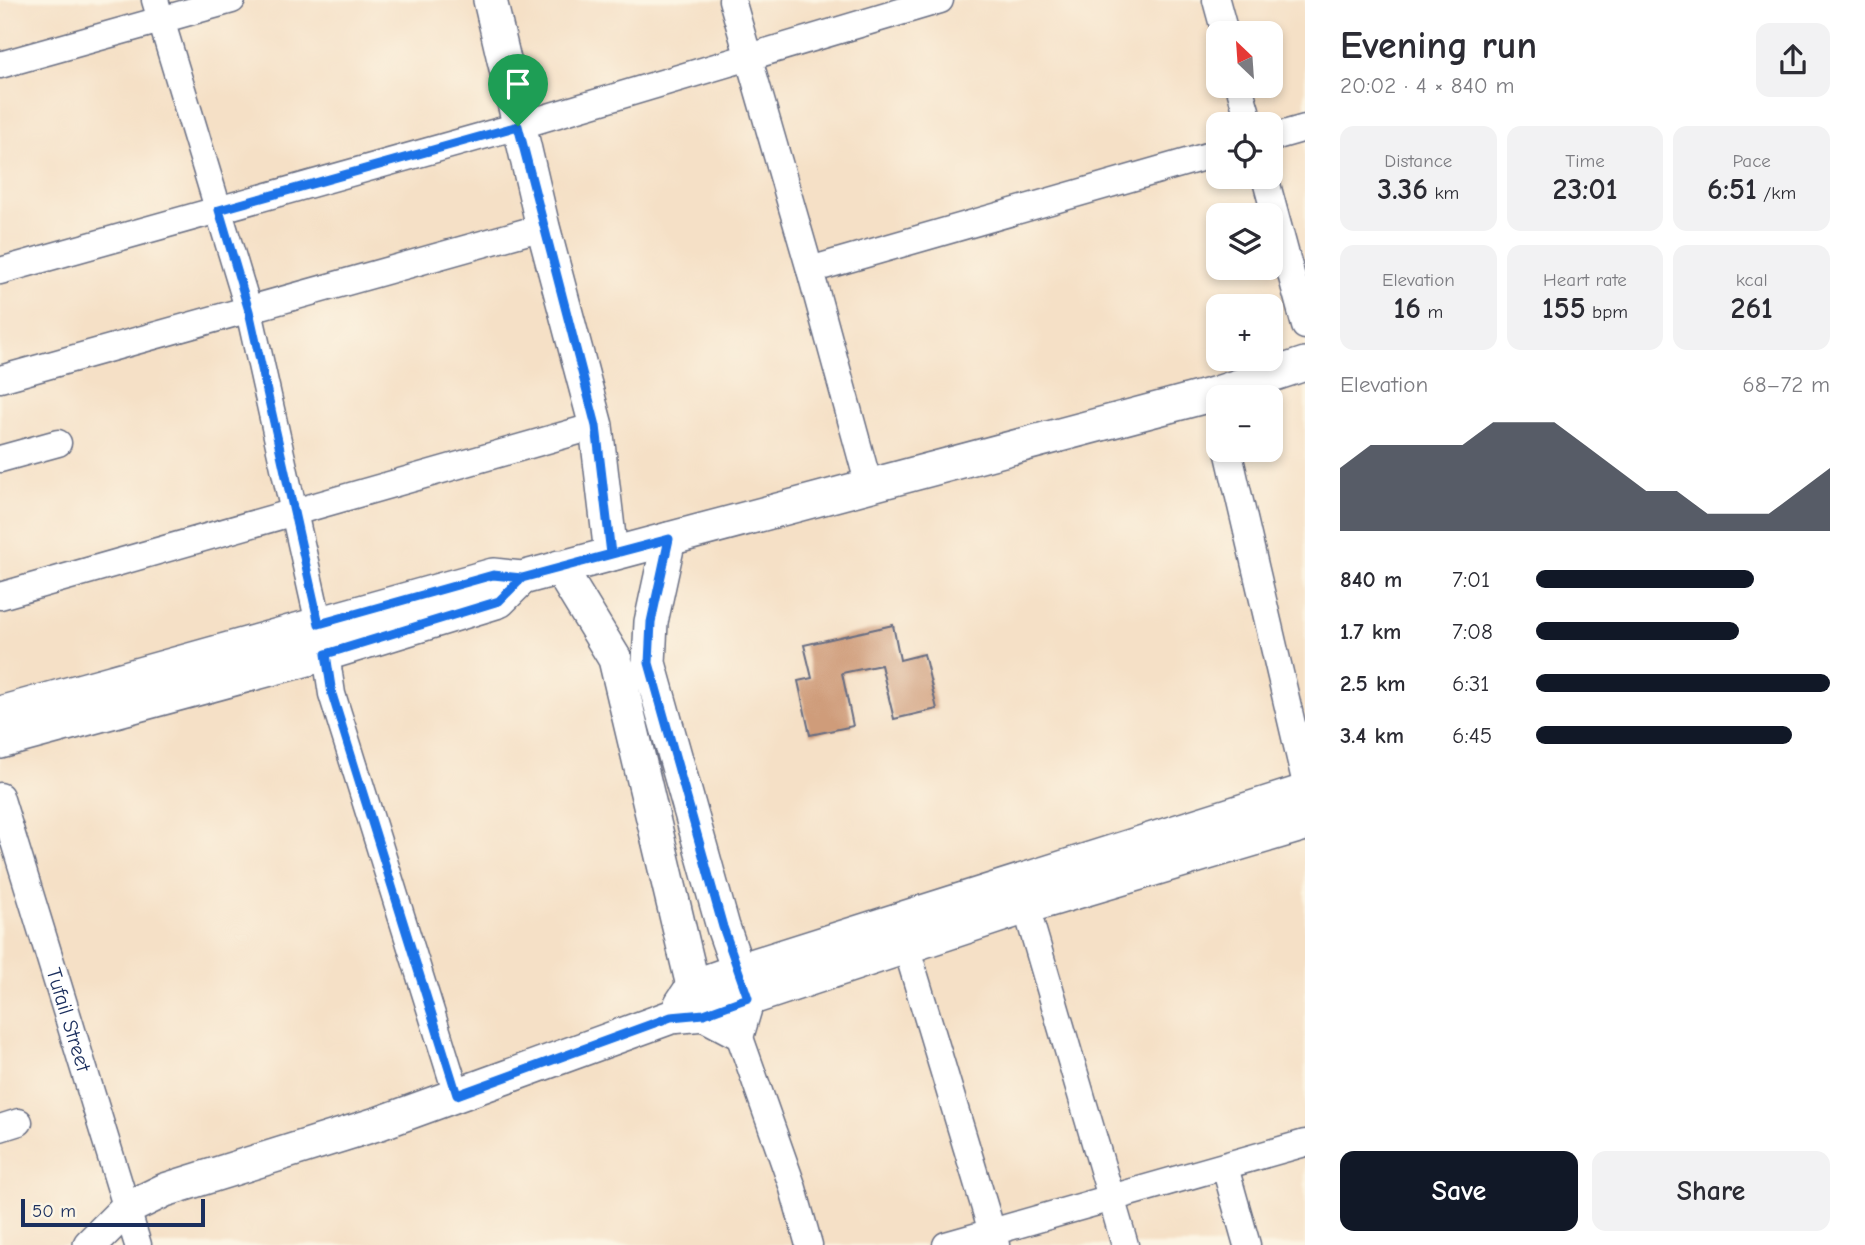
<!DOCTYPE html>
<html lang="en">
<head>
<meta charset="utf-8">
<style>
  body { margin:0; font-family:"Comic Neue",sans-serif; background:#f2f2f3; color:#2b2b33; height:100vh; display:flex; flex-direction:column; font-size:26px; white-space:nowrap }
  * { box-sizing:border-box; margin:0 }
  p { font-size:23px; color:#7c7c81 }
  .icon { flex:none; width:38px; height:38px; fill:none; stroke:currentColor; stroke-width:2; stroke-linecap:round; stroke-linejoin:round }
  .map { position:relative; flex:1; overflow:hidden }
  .details { display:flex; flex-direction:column; background:#fff; width:560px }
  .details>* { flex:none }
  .needle { width:46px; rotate:335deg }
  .buttons { position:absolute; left:1206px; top:21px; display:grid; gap:14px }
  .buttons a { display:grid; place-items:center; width:77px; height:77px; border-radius:14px; background:#fff; box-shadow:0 4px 10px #0003; font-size:35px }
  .scale { position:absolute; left:21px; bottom:18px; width:184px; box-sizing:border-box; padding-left:7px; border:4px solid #1b2f5e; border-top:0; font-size:19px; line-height:24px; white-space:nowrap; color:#1b2f5e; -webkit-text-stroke:5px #fcf5e5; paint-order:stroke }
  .pin { position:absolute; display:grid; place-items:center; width:60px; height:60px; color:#fff; margin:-72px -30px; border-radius:50% 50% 50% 0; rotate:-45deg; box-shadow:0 0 7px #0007 }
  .pin .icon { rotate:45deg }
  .round { display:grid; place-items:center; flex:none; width:74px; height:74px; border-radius:14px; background:#f2f2f3 }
  .head { display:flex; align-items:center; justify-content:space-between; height:119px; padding:0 35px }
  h1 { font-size:38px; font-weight:700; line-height:52px }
  .stats { display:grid; grid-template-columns:repeat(3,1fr); gap:10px; height:119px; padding:7px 35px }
  .stats div { display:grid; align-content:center; border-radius:14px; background:#f2f2f3; text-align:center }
  .stats b { font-size:30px; font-weight:700 }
  .stats small { font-size:19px; font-weight:400 }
  .stats p { font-size:19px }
  .chart { height:196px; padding:14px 35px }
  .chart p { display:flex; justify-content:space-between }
  .chart svg { width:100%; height:126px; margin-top:7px; fill:#111827; opacity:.7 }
  .action { display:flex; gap:14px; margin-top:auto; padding:14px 35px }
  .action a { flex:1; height:80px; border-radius:14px; background:#111827; color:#fff; font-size:28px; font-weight:700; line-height:80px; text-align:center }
  .action a+a { background:#f2f2f3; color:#2b2b33 }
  ul { padding:0 35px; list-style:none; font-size:23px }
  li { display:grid; grid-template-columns:112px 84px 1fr; align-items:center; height:52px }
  li i { height:18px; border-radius:9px; background:#111827 }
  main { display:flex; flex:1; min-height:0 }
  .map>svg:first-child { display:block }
</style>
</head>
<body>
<main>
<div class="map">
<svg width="1305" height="1245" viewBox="0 0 1305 1245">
  <rect width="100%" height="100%" fill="#fcf5e5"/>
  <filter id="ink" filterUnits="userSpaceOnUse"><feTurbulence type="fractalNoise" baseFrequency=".0143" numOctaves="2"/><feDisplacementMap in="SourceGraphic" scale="14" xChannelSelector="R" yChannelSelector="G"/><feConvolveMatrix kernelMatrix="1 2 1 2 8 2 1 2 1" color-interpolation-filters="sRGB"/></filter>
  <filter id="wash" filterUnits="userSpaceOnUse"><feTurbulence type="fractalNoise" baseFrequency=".00686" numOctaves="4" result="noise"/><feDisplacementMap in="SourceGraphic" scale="28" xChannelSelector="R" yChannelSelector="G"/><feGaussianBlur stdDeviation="1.57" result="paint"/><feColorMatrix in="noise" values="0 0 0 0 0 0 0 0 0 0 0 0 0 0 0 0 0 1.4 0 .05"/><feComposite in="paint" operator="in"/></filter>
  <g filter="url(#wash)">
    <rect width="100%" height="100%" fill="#f5e0c6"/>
    <g id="blocks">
      <polygon fill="#cf9c7a" points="893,625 900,660 924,654 937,709 894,719 881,665 842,673 853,726 810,735 798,681 812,678 804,645"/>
    </g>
  </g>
  <g filter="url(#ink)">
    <use href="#blocks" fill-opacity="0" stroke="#676d82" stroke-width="2"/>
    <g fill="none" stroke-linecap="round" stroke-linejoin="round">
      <g stroke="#676d82" stroke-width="29">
        <g id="minor">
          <polyline points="155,0 249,311 319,624"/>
          <polyline points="732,0 810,270 869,486"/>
          <polyline points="1216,0 1225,33"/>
          <polyline points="0,65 232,0"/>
          <polyline points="1239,86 1250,124"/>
          <polyline points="1270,138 1305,128"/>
          <polyline points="1265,177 1305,326"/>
          <polyline points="810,270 1218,153"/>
          <polyline points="0,271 518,126 940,0"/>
          <polyline points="0,379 543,227"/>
          <polyline points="1228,450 1305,780"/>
          <polyline points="0,459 58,443"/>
          <polyline points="0,596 596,426"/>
          <polyline points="326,654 332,694 457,1095"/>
          <path id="s1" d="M0,796L138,1245"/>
          <polyline points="1026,907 1125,1245"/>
          <polyline points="906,946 996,1245"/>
          <polyline points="738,1032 792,1185 809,1245"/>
          <polyline points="0,1128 19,1122"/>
          <polyline points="1225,1167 1247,1245"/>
          <polyline points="946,1245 1305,1143"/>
        </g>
      </g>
      <g stroke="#676d82" stroke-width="36">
        <g id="tertiary">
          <polyline points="490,0 543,227 596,426 611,554"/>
          <polyline points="559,567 615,659 693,986 704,1014 738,1032 748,998 723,927 649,663 651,622 669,539"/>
          <polyline points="0,713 493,575 522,578 1214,394 1305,364"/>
          <polyline points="0,742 326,654 499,601 522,578"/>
          <polyline points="681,1004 693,986 739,970 1305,791"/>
          <polyline points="90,1245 126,1209 165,1190 380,1123 671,1017 704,1014 1026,907 1305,824"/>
        </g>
      </g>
      <use href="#minor" stroke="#fff" stroke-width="26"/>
      <use href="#tertiary" stroke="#fff" stroke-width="33"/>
    </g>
  </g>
  <g fill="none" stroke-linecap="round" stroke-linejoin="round" filter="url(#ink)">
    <g stroke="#fff" stroke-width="14">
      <polyline id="route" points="518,126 596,426 611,554 522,578 499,601 326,654 332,694 457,1095 671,1017 704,1014 748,998 723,927 649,663 651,622 669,539 522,578 493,575 319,624 249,311 219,210 518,126"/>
    </g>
    <use href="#route" stroke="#1a73e8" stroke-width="9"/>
  </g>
  <g text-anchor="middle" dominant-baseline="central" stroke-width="6" stroke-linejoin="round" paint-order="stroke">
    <g font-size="21" fill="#1b2f5e" stroke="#fcf5e5">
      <text stroke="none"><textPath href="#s1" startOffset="234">Tufail Street</textPath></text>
    </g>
  </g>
</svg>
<div class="buttons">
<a><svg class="needle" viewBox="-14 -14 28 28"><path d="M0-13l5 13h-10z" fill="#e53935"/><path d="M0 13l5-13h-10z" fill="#7c7c81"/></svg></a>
<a><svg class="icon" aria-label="locate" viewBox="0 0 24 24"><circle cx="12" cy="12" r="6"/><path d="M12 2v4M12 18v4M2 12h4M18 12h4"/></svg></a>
<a><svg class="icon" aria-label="layers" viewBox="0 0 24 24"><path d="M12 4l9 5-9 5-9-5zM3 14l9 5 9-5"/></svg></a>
<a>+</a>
<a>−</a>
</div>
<div class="scale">50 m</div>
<div class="pin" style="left:518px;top:126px;background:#1e9e55"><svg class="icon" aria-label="arrive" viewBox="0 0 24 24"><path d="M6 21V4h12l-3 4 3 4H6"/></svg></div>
</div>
<section class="details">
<div class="head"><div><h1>Evening run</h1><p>20:02 · 4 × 840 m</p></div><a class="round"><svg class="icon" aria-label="share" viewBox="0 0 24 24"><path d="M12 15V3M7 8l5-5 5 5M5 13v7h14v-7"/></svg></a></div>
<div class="stats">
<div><p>Distance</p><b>3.36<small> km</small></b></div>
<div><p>Time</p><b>23:01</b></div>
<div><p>Pace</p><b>6:51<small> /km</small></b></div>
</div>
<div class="stats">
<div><p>Elevation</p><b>16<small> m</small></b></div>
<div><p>Heart rate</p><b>155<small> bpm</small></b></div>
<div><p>kcal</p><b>261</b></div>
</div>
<div class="chart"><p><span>Elevation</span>68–72 m</p>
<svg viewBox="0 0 160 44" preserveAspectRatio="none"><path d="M0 44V22L10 14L20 14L30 14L40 14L50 6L60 6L70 6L80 14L90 22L100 30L110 30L120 38L130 38L140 38L150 30L160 22V44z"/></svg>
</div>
<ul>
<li><b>840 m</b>7:01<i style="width:74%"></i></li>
<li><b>1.7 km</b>7:08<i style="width:69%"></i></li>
<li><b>2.5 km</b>6:31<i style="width:100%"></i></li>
<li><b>3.4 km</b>6:45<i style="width:87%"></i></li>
</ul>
<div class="action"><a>Save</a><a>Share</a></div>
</section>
</main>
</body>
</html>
